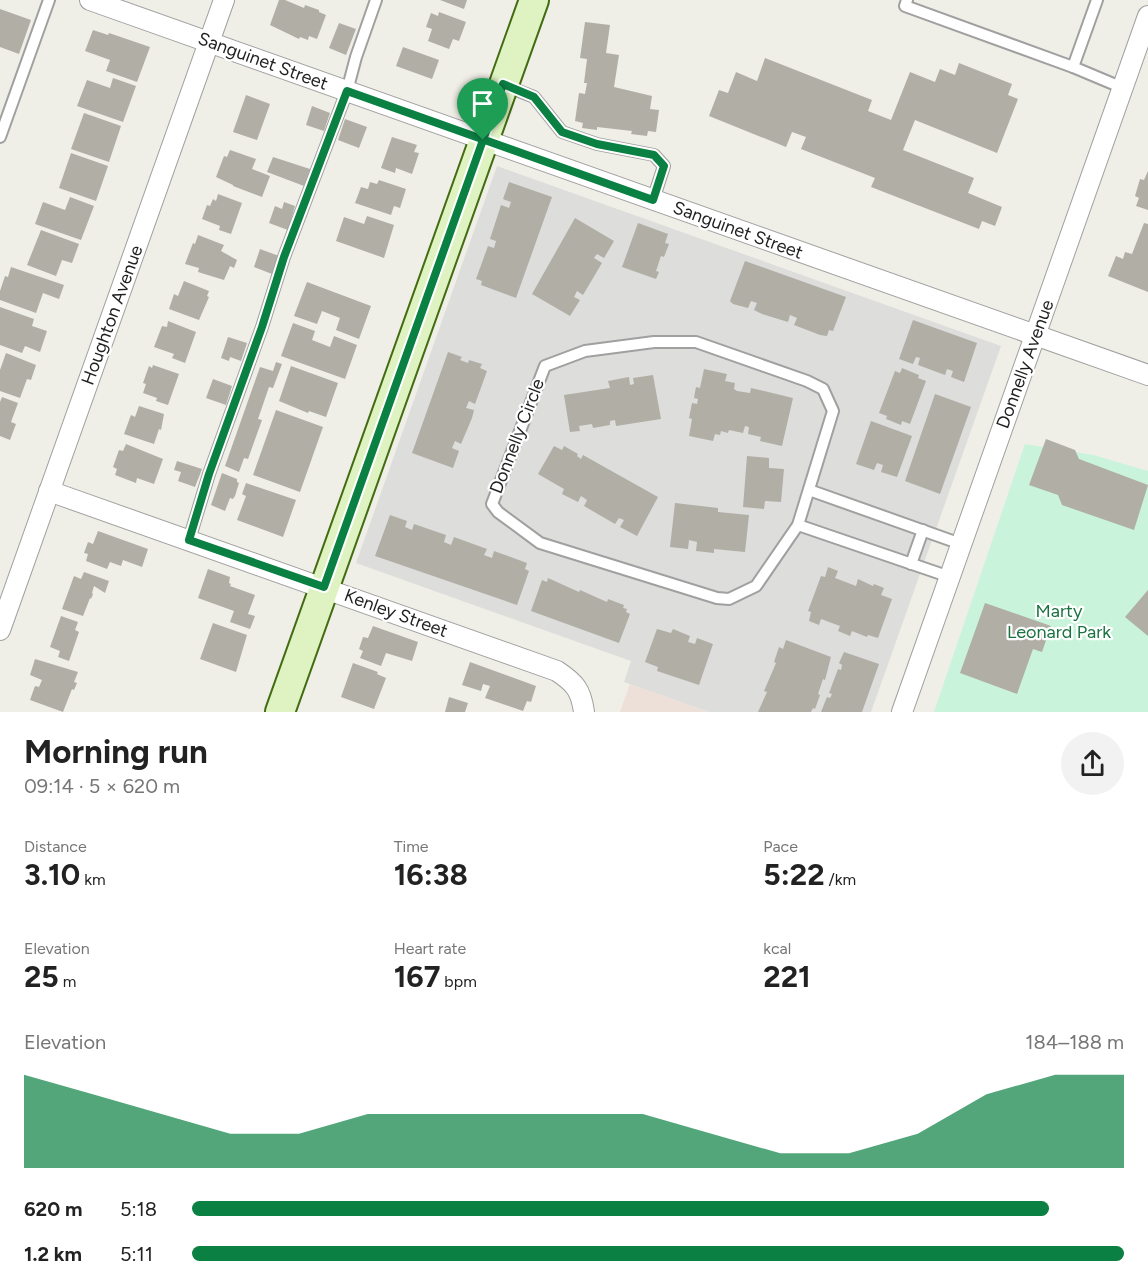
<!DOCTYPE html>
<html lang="en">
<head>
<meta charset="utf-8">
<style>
  body { margin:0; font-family:Figtree,sans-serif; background:#f2f2f2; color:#222; height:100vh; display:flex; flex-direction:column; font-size:22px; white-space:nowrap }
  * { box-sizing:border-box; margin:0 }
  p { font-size:20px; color:#767676 }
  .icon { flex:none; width:33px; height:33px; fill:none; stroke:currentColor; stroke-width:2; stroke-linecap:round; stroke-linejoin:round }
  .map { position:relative; height:712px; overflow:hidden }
  .panel { display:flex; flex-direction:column; background:#fff; flex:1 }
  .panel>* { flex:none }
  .pin { position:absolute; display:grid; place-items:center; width:51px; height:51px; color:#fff; margin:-62px -26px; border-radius:50% 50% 50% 0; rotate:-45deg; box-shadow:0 0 6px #0007 }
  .pin .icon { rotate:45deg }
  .round { display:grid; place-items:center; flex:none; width:63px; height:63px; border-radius:32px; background:#f2f2f2 }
  .summary { display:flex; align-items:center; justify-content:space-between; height:102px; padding:0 24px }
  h1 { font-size:33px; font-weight:700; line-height:45px }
  .figures { display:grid; grid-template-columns:repeat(3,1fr); gap:9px; height:102px; padding:6px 24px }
  .figures div { display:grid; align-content:center }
  .figures b { font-size:30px; font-weight:700 }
  .figures small { font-size:16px; font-weight:400 }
  .figures p { font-size:16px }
  .chart { height:168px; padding:12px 24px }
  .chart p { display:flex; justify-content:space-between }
  .chart svg { width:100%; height:108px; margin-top:6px; fill:#0b8043; opacity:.7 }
  ul { padding:0 24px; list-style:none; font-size:20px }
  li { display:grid; grid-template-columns:96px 72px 1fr; align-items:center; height:45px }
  li i { height:15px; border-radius:8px; background:#0b8043 }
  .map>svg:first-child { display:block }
</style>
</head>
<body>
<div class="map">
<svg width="1148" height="712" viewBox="0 0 1148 712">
  <rect width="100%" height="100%" fill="#efefe7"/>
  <polygon fill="#dddddc" points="497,166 1001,346 871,712 709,712 624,682 631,661 356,563"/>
  <polygon fill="#ede0d8" points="630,684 709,712 620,712"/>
  <polygon fill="#c9f3db" points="1025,444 1093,455 1148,471 1148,712 934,712"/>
  <g fill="#b1aea6">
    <polygon points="279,0 285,0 304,8 305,5 319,10 319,12 326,15 317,39 309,36 308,40 300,37 299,39 270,25"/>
    <polygon points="440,0 467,0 464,9"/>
    <polygon points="0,9 31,20 19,54 0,47"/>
    <polygon points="439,12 466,22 459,41 453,39 449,49 428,41 432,29 426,27 431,13 438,16"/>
    <polygon points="585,22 610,25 606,53 619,55 614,87 652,96 650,109 659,110 656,132 648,131 647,136 631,134 632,131 597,127 597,130 582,128 583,123 575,121 579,93 585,94 587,83 584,83 587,59 580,58"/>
    <polygon points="339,23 356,29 346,55 329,48"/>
    <polygon points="93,30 108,35 109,33 150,47 137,82 106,71 110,60 85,51"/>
    <polygon points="403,47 439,60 432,79 396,66"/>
    <polygon points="765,58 872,100 868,111 891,120 910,72 935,82 940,69 955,75 959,63 1012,84 1008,95 1018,99 997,153 915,120 903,150 974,178 968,193 1002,207 995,226 982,221 979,229 871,187 875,178 801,149 806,137 792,132 786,147 709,116 719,90 728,93 736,72 757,81"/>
    <polygon points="113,78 136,86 123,122 77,106 87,80 110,88"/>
    <polygon points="246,95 270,104 257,140 233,132"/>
    <polygon points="312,106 330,113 324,131 306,125"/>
    <polygon points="84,113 121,126 109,162 71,149"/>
    <polygon points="345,119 367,127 359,148 338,140"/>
    <polygon points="392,137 417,145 414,152 419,153 412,174 396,168 395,173 381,168"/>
    <polygon points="230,150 256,159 252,169 270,176 262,197 233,186 233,185 216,177 224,156 227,157"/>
    <polygon points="71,153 108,166 96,201 59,188"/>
    <polygon points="273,157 310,169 304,186 267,172"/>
    <polygon points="1148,171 1148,210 1136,206 1139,198 1135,196 1140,179 1144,180"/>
    <polygon points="379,180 406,189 400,208 394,206 391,215 355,203 361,187 368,189 370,182 377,184"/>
    <polygon points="509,182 552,197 516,298 481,285 482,281 476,279 488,246 494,248 496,241 490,239 501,205 509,208 511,202 503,199"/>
    <polygon points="218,194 242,203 231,234 219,230 220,226 202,219 207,205 210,206 213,199 216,201"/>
    <polygon points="70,197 94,206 81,240 35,224 43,202 65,210"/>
    <polygon points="284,202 295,206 288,230 269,223 275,206 282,209"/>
    <polygon points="367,216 394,225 384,258 336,241 344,217 364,224"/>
    <polygon points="575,218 614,241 604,258 597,254 594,258 602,263 583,295 577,291 574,297 580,300 570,316 532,294"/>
    <polygon points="638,223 668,234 665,243 669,244 664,257 661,256 656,271 659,272 656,279 622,267"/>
    <polygon points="1144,223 1148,224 1148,292 1108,276 1116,256 1123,259 1125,252 1132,254"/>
    <polygon points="41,230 79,244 72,263 62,260 56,276 27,265"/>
    <polygon points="198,235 224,245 221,251 237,260 234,268 230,266 224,280 198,272 199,268 185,264 193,243 195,244"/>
    <polygon points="260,249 279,256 272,274 254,267"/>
    <polygon points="745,261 846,297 833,331 829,330 827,336 820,335 794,325 797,318 790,315 788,322 762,314 754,310 757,303 751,301 748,308 733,304 730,301"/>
    <polygon points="11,267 64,285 59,299 43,293 36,313 0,300 0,291 5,276 8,277"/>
    <polygon points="184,281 209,291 207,296 209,297 199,320 169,309 174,294 178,296"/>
    <polygon points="307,282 371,306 359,339 336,330 340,318 322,311 317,324 294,316"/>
    <polygon points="0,307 34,319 32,326 47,331 40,352 25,346 22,353 0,345"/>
    <polygon points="913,320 977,343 964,382 951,377 953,371 947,369 945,375 918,365 920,358 916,357 913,364 899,359"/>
    <polygon points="168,321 196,332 185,363 172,358 174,354 154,347 162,326 167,327"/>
    <polygon points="293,323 315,331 312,340 330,347 334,336 357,345 345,379 281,356"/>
    <polygon points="228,337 247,343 241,361 230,357 229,361 221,358"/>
    <polygon points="448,352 462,357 460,360 468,363 469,360 482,364 480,368 487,371 475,404 469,401 466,408 474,410 472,418 461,444 455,441 452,448 459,451 453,468 412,453"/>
    <polygon points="6,353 36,365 31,380 27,379 20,398 0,391 0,370"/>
    <polygon points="276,362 282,364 273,388 269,387 258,419 262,420 248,459 244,458 239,472 225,466 260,367 273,371"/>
    <polygon points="153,365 179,374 168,405 156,401 157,398 143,393 146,384 143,383 149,366 152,368"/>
    <polygon points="291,366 338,383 326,417 309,411 308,413 279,401"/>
    <polygon points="902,368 919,375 918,378 926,381 910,424 902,421 901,425 886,419 887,416 879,413 895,371 900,373"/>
    <polygon points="704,369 727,374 725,381 735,383 734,389 737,391 750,393 751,388 793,398 782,446 760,441 761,437 748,434 749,427 745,426 743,433 729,430 728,433 721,431 720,435 715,434 713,441 689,436 692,419 689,418 692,403 697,404 698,399 694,398 696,387 700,388"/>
    <polygon points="653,375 661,419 616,426 615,420 610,421 610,425 593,428 592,424 579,426 580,431 570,432 564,395 610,388 608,381 629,377 630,385 634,384 633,378"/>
    <polygon points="213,379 232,386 226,405 206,398"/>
    <polygon points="935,394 971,407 940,494 905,481"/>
    <polygon points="2,397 18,403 11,422 16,424 10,440 0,436 0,402"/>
    <polygon points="139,406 164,414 161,430 159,429 154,444 124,434 131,415 135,417"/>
    <polygon points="276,410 323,427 300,492 253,475"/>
    <polygon points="871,421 912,436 897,477 881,472 883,465 877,463 874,470 856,464"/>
    <polygon points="1046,439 1075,450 1079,459 1148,485 1134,530 1062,505 1058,495 1029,485"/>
    <polygon points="126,444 163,459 154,484 137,478 136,483 115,475 117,469 113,467 119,450 123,451"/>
    <polygon points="554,446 562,450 564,446 578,454 577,456 581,459 583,455 658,497 637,536 620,527 624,520 619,518 615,524 584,506 587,500 581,496 578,502 562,494 564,489 538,474"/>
    <polygon points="747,456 769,458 769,468 784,469 781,502 765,501 764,509 743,507"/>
    <polygon points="177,461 202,469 195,487 178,481 181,472 174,470"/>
    <polygon points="222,473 237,479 237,482 239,483 235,496 233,499 230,498 225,511 211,505"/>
    <polygon points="246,483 296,500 283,537 237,520 246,496 242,494"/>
    <polygon points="675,503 718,508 718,512 749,515 745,552 714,549 714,553 696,551 697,542 689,540 688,549 670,547"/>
    <polygon points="390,515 407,521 405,527 412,530 414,524 446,535 444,542 451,545 454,537 487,549 484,555 492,558 494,551 527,563 525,569 529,571 517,605 375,556"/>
    <polygon points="98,531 148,549 142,567 123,560 121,566 110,562 107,569 86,561 88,554 84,553 88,542 93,544"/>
    <polygon points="828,567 838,571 835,578 856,586 858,579 873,586 874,584 884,588 881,595 892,599 878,638 868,635 867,637 852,631 850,636 838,631 840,626 821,619 819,625 809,621 811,612 808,611 821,576 825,577"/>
    <polygon points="208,569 230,577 229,583 231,584 230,586 255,595 248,614 255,616 250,629 230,622 234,611 198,598"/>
    <polygon points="84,572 109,581 105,593 94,586 92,593 93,594 91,599 90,598 83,616 62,609 74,576 81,579"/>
    <polygon points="548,578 579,592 580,590 607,602 608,599 624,605 623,608 627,609 626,612 630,614 619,643 531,611 542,580 547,582"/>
    <polygon points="1148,590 1148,636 1125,617"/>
    <polygon points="985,603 1051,626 1042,652 1033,649 1017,694 960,673"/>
    <polygon points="61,616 78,622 75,630 79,632 69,661 58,657 60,651 50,647"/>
    <polygon points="213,623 247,635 236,672 200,659"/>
    <polygon points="373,626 418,642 412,661 386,653 381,666 360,658 363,651 359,649 363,637 368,638"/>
    <polygon points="657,629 671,633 673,629 690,636 688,642 695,644 697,638 713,644 699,685 657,671 658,667 645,662"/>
    <polygon points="786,640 831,657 825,680 823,679 818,694 820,695 815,709 813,708 811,712 758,712 767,692 764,691 776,663 774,662 779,647 783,649"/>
    <polygon points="844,652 879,664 862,712 821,712 827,697 830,698 832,694 829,693 838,669 841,670 842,665 839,663"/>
    <polygon points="35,659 78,672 74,682 77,683 74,690 72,689 63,712 30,700 35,686 39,687 42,680 30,675"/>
    <polygon points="470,662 536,686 531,702 527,701 523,711 485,698 490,686 483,684 481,691 462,685"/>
    <polygon points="353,663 378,672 377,674 386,678 374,709 341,697"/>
    <polygon points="449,697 468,703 465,712 445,712"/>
  </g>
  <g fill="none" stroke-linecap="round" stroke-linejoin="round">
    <g stroke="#a0a0a0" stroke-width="14">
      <g id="lane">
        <polyline points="907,0 905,6 1073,67"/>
        <polyline points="1097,0 1073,67 1123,88"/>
        <polyline points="506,86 534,97 562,132 597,144 654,155 664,166 653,200"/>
        <polyline points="0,137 49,0"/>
        <polygon points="654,342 696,342 807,381 823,389 833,411 798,525 756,586 729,599 717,598 540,543 498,512 492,504 545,366 585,351"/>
        <polyline points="809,490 961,544"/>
        <polyline points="798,525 950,577"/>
        <polyline points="189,540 209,474 262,327 284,257 347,91 356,57 376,0"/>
        <polyline points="911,564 923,530"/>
      </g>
    </g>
    <g stroke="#a0a0a0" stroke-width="22">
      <g id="street">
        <polyline points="90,0 1148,375"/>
        <path d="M49,491L557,671C575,683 581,690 584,712"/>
        <polyline points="0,630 224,0"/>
        <polyline points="902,712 1148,16"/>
      </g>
    </g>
    <g stroke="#426b12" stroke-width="32">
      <polyline id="secondary" points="280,712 534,0"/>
    </g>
    <use href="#lane" stroke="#fff" stroke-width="10"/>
    <use href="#street" stroke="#fff" stroke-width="20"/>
    <use href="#secondary" stroke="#dff2c1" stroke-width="28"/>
  </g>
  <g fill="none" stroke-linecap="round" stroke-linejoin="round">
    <g stroke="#fff" stroke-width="12">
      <path id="route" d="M483,140L324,587L189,540L209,474L262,327L284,257L347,91C449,128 551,164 653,200L664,166L654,155L597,144L562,132L534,97L503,84L483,140"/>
    </g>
    <use href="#route" stroke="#0b8043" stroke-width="8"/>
  </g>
  <g text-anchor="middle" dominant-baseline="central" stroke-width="4.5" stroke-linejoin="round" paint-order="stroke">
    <g font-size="18" fill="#1f1f1f" stroke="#fff">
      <text transform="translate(263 61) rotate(20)">Sanguinet Street</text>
      <text transform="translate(738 230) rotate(20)">Sanguinet Street</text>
      <text transform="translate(112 315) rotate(-70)">Houghton Avenue</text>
      <text transform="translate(1025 364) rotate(-70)">Donnelly Avenue</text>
      <text transform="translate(517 436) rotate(-69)">Donnelly Circle</text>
      <text transform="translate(396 613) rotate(20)">Kenley Street</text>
    </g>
    <g font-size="18" fill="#19723f" stroke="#fff">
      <text x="1059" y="611">Marty<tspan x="1059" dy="21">Leonard Park</tspan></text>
    </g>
  </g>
</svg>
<div class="pin" style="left:483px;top:140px;background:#1e9e55"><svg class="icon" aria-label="arrive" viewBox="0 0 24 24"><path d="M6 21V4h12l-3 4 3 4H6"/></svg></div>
</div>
<section class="panel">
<div class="summary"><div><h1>Morning run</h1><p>09:14 · 5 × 620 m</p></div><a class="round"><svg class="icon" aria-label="share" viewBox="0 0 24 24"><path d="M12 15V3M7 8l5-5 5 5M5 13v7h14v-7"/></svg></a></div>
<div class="figures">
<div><p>Distance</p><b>3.10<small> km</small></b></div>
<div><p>Time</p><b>16:38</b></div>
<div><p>Pace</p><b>5:22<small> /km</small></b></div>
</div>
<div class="figures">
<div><p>Elevation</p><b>25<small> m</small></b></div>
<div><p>Heart rate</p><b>167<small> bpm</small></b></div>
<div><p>kcal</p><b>221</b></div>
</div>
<div class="chart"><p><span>Elevation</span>184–188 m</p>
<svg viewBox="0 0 160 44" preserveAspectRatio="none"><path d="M0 44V6L10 14L20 22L30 30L40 30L50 22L60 22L70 22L80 22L90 22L100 30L110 38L120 38L130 30L140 14L150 6L160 6V44z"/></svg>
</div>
<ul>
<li><b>620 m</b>5:18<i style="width:92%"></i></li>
<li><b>1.2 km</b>5:11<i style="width:100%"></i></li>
</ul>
</section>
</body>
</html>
